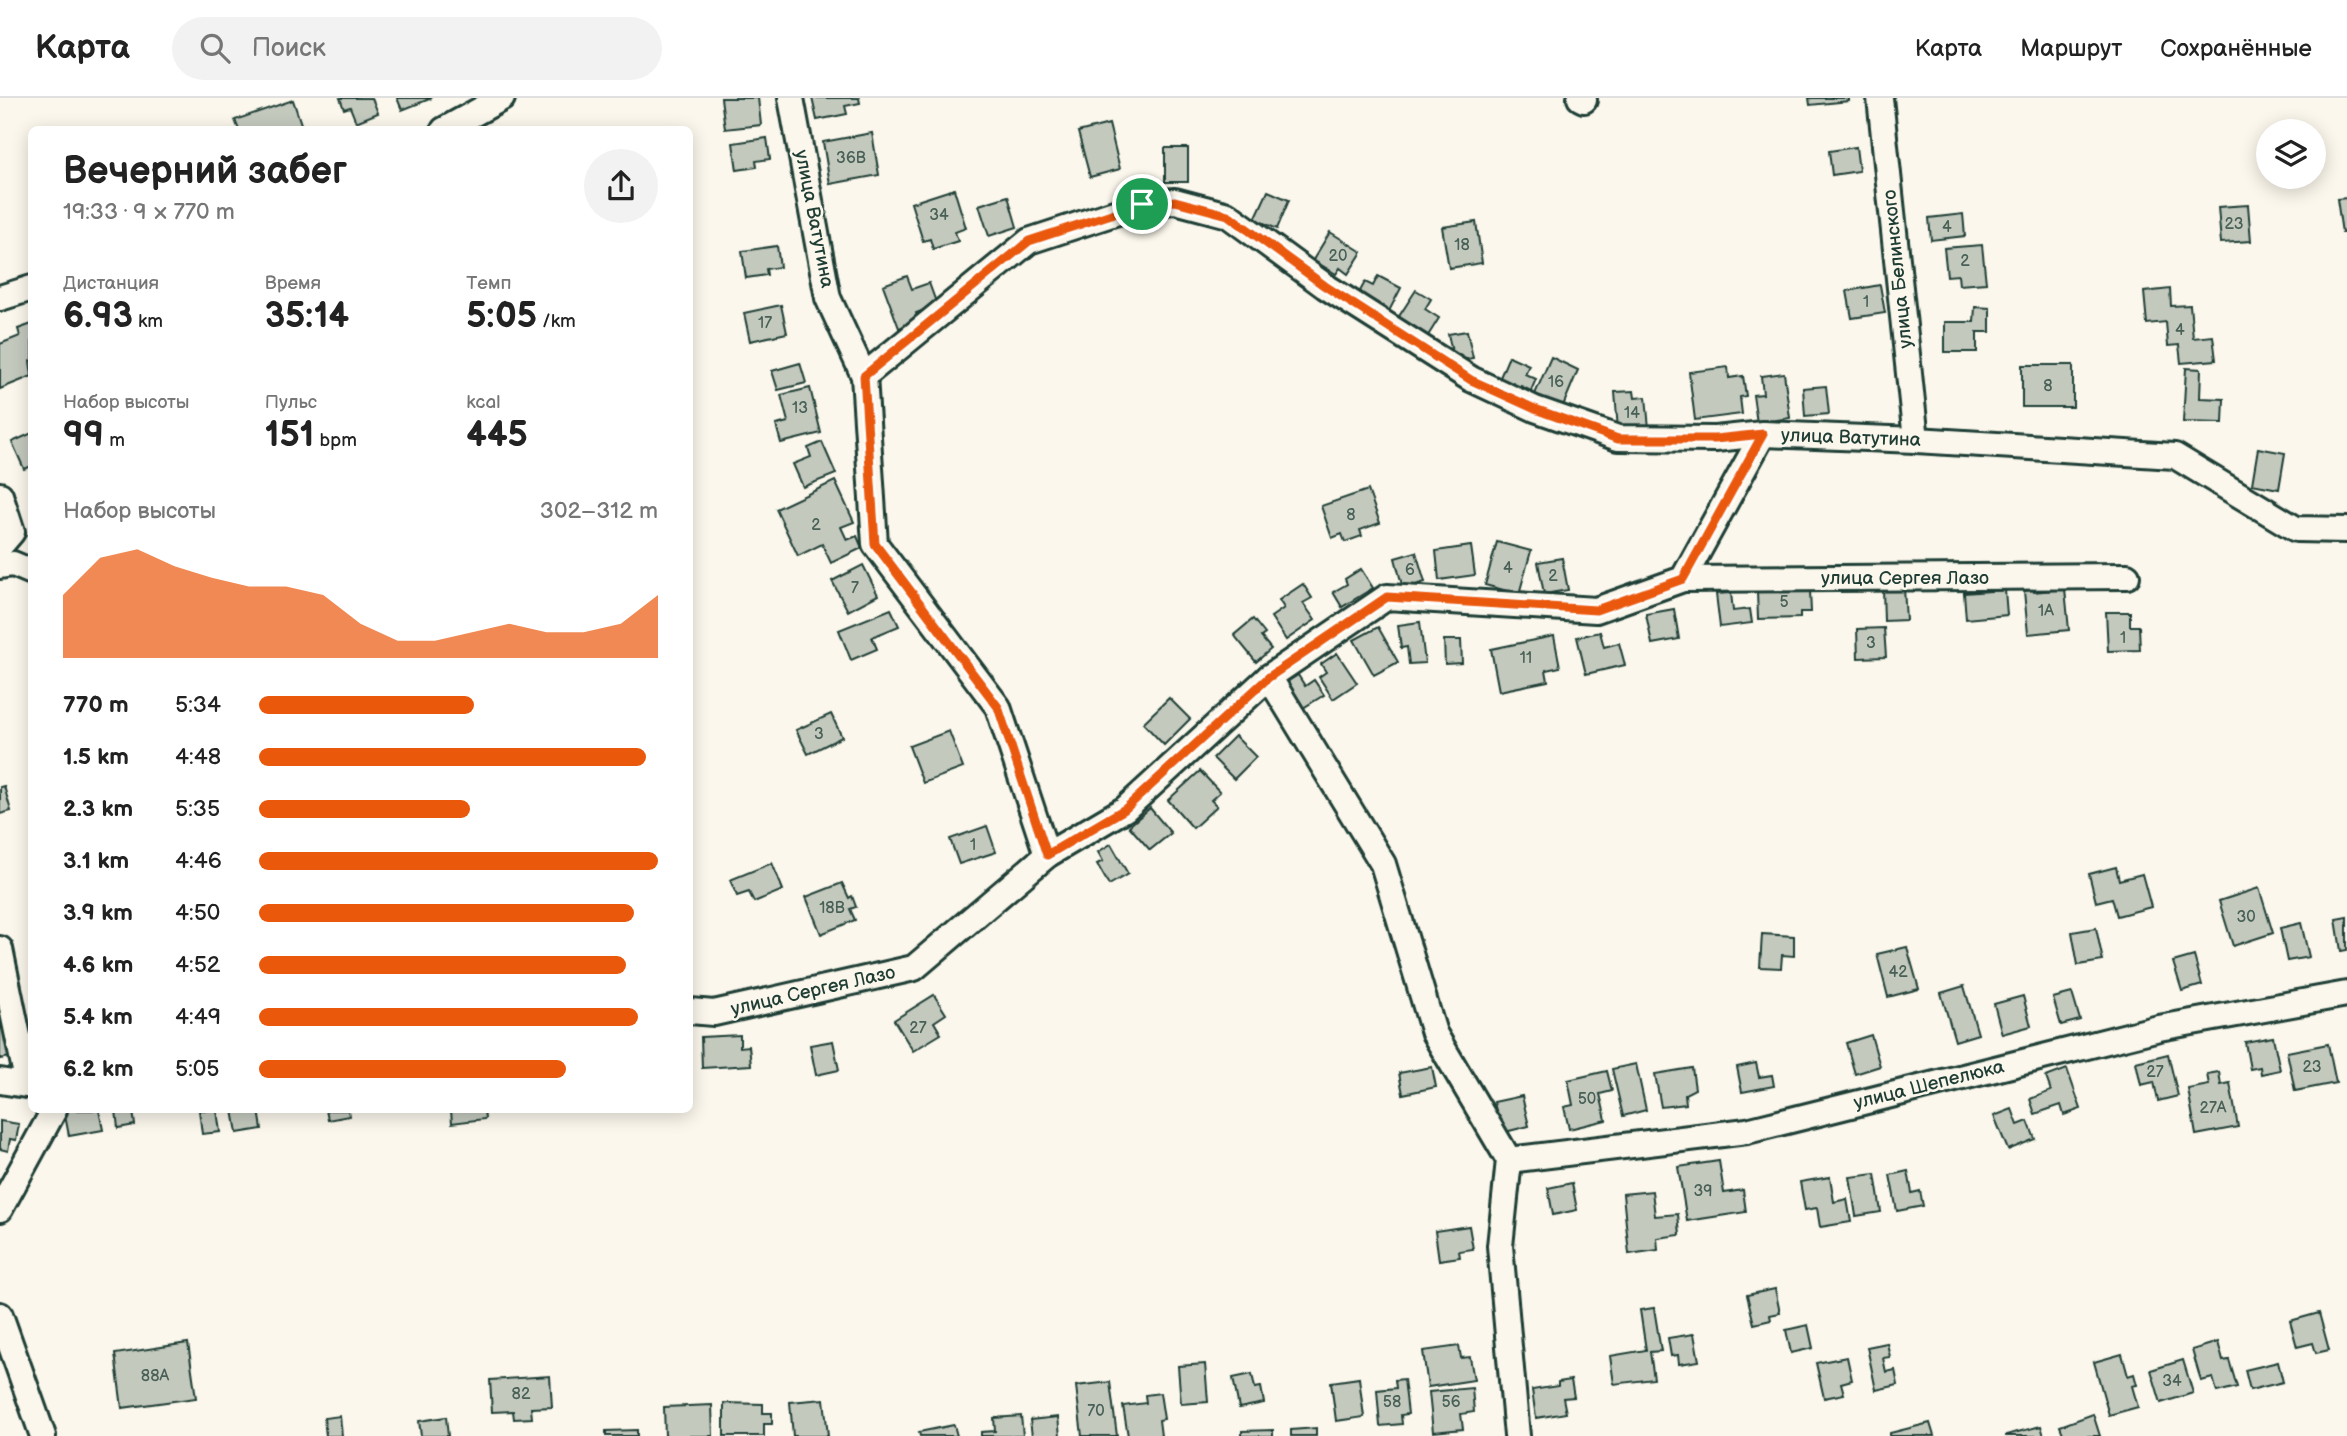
<!DOCTYPE html>
<html lang="ru">
<head>
<meta charset="utf-8">
<style>
  body { margin:0; font-family:"Balsamiq Sans",sans-serif; background:#f2f2f2; color:#222; height:100vh; display:flex; flex-direction:column; font-size:26px; white-space:nowrap }
  * { box-sizing:border-box; margin:0 }
  p { font-size:23px; color:#767676 }
  .icon { flex:none; width:38px; height:38px; fill:none; stroke:currentColor; stroke-width:2; stroke-linecap:round; stroke-linejoin:round }
  .map { position:relative; flex:1; overflow:hidden }
  .panel { position:absolute; left:28px; top:28px; width:665px; height:987px; display:flex; flex-direction:column; background:#fff; border-radius:10px; box-shadow:0 4px 18px #0003 }
  .panel>* { flex:none }
  .tools { position:absolute; left:2256px; top:21px; display:grid; gap:14px }
  .tools a { display:grid; place-items:center; width:70px; height:70px; border-radius:50%; background:#fff; box-shadow:0 4px 18px #0003; font-size:35px }
  .pin { position:absolute; display:grid; place-items:center; width:60px; height:60px; color:#fff; margin:-30px; border:4px solid #fff; border-radius:50%; box-shadow:0 2px 7px #0007 }
  .round { display:grid; place-items:center; flex:none; width:74px; height:74px; border-radius:37px; background:#f2f2f2 }
  .headline { display:flex; align-items:center; justify-content:space-between; height:119px; padding:0 35px }
  h1 { font-size:38px; font-weight:600; line-height:52px }
  .stats { display:grid; grid-template-columns:repeat(3,1fr); gap:10px; height:119px; padding:7px 35px }
  .stats div { display:grid; align-content:center }
  .stats b { font-size:35px; font-weight:600 }
  .stats small { font-size:19px; font-weight:400 }
  .stats p { font-size:19px }
  .chart { height:196px; padding:14px 35px }
  .chart p { display:flex; justify-content:space-between }
  .chart svg { width:100%; height:126px; margin-top:7px; fill:#ea580c; opacity:.7 }
  ul { padding:0 35px; list-style:none; font-size:23px }
  li { display:grid; grid-template-columns:112px 84px 1fr; align-items:center; height:52px }
  li i { height:18px; border-radius:9px; background:#ea580c }
  header { display:flex; align-items:center; gap:42px; box-sizing:border-box; height:98px; padding:0 35px; background:#fff; border-bottom:2px solid #e0e0e0 }
  header strong { font-size:33px }
  nav { display:flex; gap:38px; margin-inline-start:auto; font-size:24px }
  .search { width:490px; height:63px; background:#f2f2f2; display:flex; align-items:center; gap:18px; box-sizing:border-box; padding:0 24px; border-radius:38px; color:#767676; font-size:26px }
  .map>svg:first-child { display:block }
</style>
</head>
<body>
<header>
<strong>Карта</strong>
<div class="search"><svg class="icon" aria-label="search" viewBox="0 0 24 24"><circle cx="10" cy="10" r="6"/><path d="M15 15l6 6"/></svg>Поиск</div>
<nav><a>Карта</a><a>Маршрут</a><a>Сохранённые</a></nav>
</header>
<div class="map">
<svg width="2347" height="1338" viewBox="0 0 2347 1338">
  <rect width="100%" height="100%" fill="#fbf7ec"/>
  <filter id="ink" filterUnits="userSpaceOnUse"><feTurbulence type="fractalNoise" baseFrequency=".0143" numOctaves="2"/><feDisplacementMap in="SourceGraphic" scale="14" xChannelSelector="R" yChannelSelector="G"/><feConvolveMatrix kernelMatrix="1 2 1 2 8 2 1 2 1" color-interpolation-filters="sRGB"/></filter>
  <g filter="url(#ink)">
    <g fill="#c4c9be" stroke="#1f3d34" stroke-width="2">
      <polygon points="340,0 372,0 378,15 356,24 350,9 344,11"/>
      <polygon points="397,0 432,0 402,12"/>
      <polygon points="721,0 758,0 761,27 725,31"/>
      <polygon points="812,0 859,0 860,5 845,8 847,16 817,22"/>
      <polygon points="1809,0 1849,0 1849,3 1810,7"/>
      <polygon points="293,2 303,32 239,32 235,22"/>
      <polygon points="1109,26 1120,71 1090,79 1078,34"/>
      <polygon points="872,35 879,77 830,86 823,44"/>
      <polygon points="767,40 770,61 756,63 757,69 737,72 733,45"/>
      <polygon points="1856,49 1859,73 1832,77 1829,53"/>
      <rect x="1165" y="50" width="23" height="34"/>
      <polygon points="954,91 966,130 955,134 958,143 933,151 930,141 923,143 911,105"/>
      <polygon points="1268,93 1289,102 1277,131 1255,121"/>
      <polygon points="1008,98 1017,129 989,138 979,107"/>
      <polygon points="2347,100 2347,135 2342,135 2337,101"/>
      <polygon points="2248,107 2251,143 2221,145 2218,109"/>
      <polygon points="1963,116 1965,138 1931,142 1929,120"/>
      <polygon points="1476,124 1482,165 1449,170 1442,129"/>
      <polygon points="1330,134 1362,154 1348,176 1340,170 1336,176 1313,162"/>
      <polygon points="1982,147 1986,185 1959,187 1958,177 1947,178 1944,150"/>
      <polygon points="777,148 780,169 766,171 767,177 746,180 742,153"/>
      <polygon points="907,178 912,191 929,185 937,207 916,215 919,223 899,230 883,187"/>
      <polygon points="1378,178 1401,190 1387,217 1365,206 1369,200 1359,195 1365,184 1373,188"/>
      <polygon points="1880,187 1885,215 1852,220 1847,193"/>
      <polygon points="2170,191 2171,208 2190,207 2193,240 2213,238 2216,262 2181,265 2179,247 2168,248 2166,224 2147,226 2144,194"/>
      <polygon points="1416,192 1431,201 1425,211 1439,220 1426,241 1396,223"/>
      <polygon points="781,207 787,235 750,243 744,215"/>
      <polygon points="1975,209 1990,210 1990,234 1977,234 1977,254 1945,254 1945,224 1974,224"/>
      <polygon points="32,226 32,262 30,263 32,278 0,291 0,246 20,238 18,231"/>
      <polygon points="1467,233 1473,260 1454,263 1448,236"/>
      <polygon points="1509,258 1529,267 1525,276 1536,281 1531,293 1521,288 1518,293 1498,284"/>
      <polygon points="1551,259 1578,272 1563,308 1535,296"/>
      <polygon points="800,265 806,285 778,292 772,273"/>
      <rect x="2022" y="267" width="51" height="42"/>
      <polygon points="1728,269 1729,280 1743,278 1746,298 1740,299 1742,316 1695,322 1689,274"/>
      <polygon points="2186,270 2201,271 2200,300 2224,301 2223,325 2183,324"/>
      <polygon points="1784,275 1790,320 1757,325 1753,297 1763,296 1761,278"/>
      <polygon points="1826,288 1829,316 1805,318 1803,290"/>
      <polygon points="810,290 821,335 781,345 776,327 788,324 781,297"/>
      <polygon points="1634,293 1635,300 1646,299 1649,330 1618,332 1615,294"/>
      <polygon points="32,335 32,368 24,371 12,344"/>
      <polygon points="822,344 836,376 803,389 793,366 811,359 808,350"/>
      <polygon points="2258,350 2285,355 2279,391 2252,386"/>
      <polygon points="835,383 854,424 841,429 847,442 857,438 862,450 831,465 822,446 798,458 776,411"/>
      <polygon points="1368,392 1380,425 1360,432 1362,438 1345,444 1342,436 1332,440 1321,408"/>
      <polygon points="1497,444 1531,453 1519,496 1485,487"/>
      <polygon points="1471,448 1475,477 1439,482 1436,453"/>
      <polygon points="1416,454 1425,484 1403,491 1395,460"/>
      <polygon points="1562,460 1568,492 1544,496 1538,464"/>
      <polygon points="863,467 878,497 848,513 832,483"/>
      <polygon points="1361,471 1373,490 1342,509 1333,494 1347,486 1345,481"/>
      <polygon points="1303,486 1312,500 1303,505 1315,522 1286,542 1271,519 1284,510 1279,502"/>
      <polygon points="1770,487 1801,487 1801,493 1810,493 1811,514 1800,514 1800,520 1758,521 1757,493 1770,493"/>
      <polygon points="1904,490 1906,522 1884,523 1883,491"/>
      <polygon points="2065,491 2069,532 2028,536 2024,493 2034,492 2034,494"/>
      <polygon points="2005,492 2007,517 1966,521 1964,495"/>
      <polygon points="1731,495 1733,513 1750,511 1752,525 1720,529 1716,496"/>
      <polygon points="891,511 899,528 872,539 877,551 851,562 839,532"/>
      <polygon points="1674,511 1679,541 1652,546 1646,516"/>
      <polygon points="2106,514 2130,514 2130,528 2139,528 2140,552 2108,553"/>
      <polygon points="1253,521 1265,536 1261,539 1271,551 1256,564 1234,537"/>
      <polygon points="1420,524 1425,565 1409,566 1407,549 1401,550 1398,527"/>
      <polygon points="1378,529 1398,564 1374,577 1354,542"/>
      <polygon points="1884,530 1886,559 1858,560 1857,531"/>
      <polygon points="1600,534 1604,549 1619,545 1625,567 1586,576 1577,539"/>
      <polygon points="1554,538 1560,569 1546,572 1548,583 1499,593 1491,551"/>
      <polygon points="1444,542 1461,542 1462,565 1445,566"/>
      <polygon points="1337,555 1357,585 1333,601 1319,579 1326,574 1321,566"/>
      <polygon points="1298,577 1305,588 1314,582 1324,597 1298,613 1282,587"/>
      <polygon points="1169,600 1190,621 1164,647 1143,625"/>
      <polygon points="831,616 842,639 808,656 796,632"/>
      <polygon points="949,633 963,670 923,685 909,648"/>
      <polygon points="1235,638 1256,659 1234,681 1213,660"/>
      <polygon points="1200,673 1220,694 1211,702 1217,708 1193,730 1168,702"/>
      <polygon points="4,688 11,713 0,716 0,689"/>
      <polygon points="1150,710 1171,735 1150,752 1129,728"/>
      <polygon points="987,728 996,754 959,766 950,741"/>
      <polygon points="1111,746 1128,776 1109,787 1097,766 1103,763 1098,754"/>
      <polygon points="772,765 783,792 754,804 749,794 737,798 730,782"/>
      <polygon points="2116,769 2119,782 2142,776 2151,809 2117,818 2112,800 2096,804 2089,776"/>
      <polygon points="842,785 849,800 852,798 856,809 850,811 855,822 821,836 806,799"/>
      <polygon points="2259,790 2273,835 2233,848 2219,803"/>
      <polygon points="2347,819 2347,852 2341,853 2336,821"/>
      <polygon points="2301,825 2309,859 2287,863 2280,830"/>
      <polygon points="2096,830 2103,863 2078,867 2072,834"/>
      <polygon points="1762,836 1794,838 1794,858 1782,857 1781,870 1760,869"/>
      <polygon points="1907,849 1919,891 1888,899 1877,856"/>
      <polygon points="2194,858 2202,887 2182,893 2173,864"/>
      <polygon points="1964,888 1978,936 1955,943 1941,895"/>
      <polygon points="2072,895 2080,922 2061,927 2053,900"/>
      <polygon points="934,897 946,916 934,924 941,936 913,953 894,922"/>
      <polygon points="2023,898 2031,928 2002,936 1994,906"/>
      <polygon points="0,920 2,920 10,959 0,961"/>
      <polygon points="740,937 740,949 749,948 751,967 702,970 701,939"/>
      <polygon points="1871,937 1880,968 1855,976 1846,945"/>
      <polygon points="2273,939 2280,972 2261,976 2260,969 2250,971 2245,944"/>
      <polygon points="833,943 839,972 816,977 810,947"/>
      <polygon points="2328,946 2336,985 2295,993 2287,954"/>
      <polygon points="2168,956 2178,998 2158,1003 2154,984 2141,987 2136,964"/>
      <polygon points="1756,965 1759,979 1772,977 1774,988 1742,994 1737,969"/>
      <polygon points="1636,966 1646,1012 1623,1018 1612,971"/>
      <polygon points="1432,969 1436,989 1403,996 1399,975"/>
      <polygon points="1692,970 1695,991 1685,996 1686,1006 1661,1009 1655,976"/>
      <polygon points="2067,971 2081,1011 2064,1017 2061,1007 2035,1016 2030,1001 2051,993 2046,979"/>
      <polygon points="1607,973 1612,993 1600,996 1606,1022 1569,1031 1564,1009 1573,1007 1568,982"/>
      <polygon points="2219,974 2221,987 2230,985 2238,1029 2196,1037 2188,991 2209,987 2207,976"/>
      <polygon points="1522,998 1529,1028 1501,1035 1494,1004"/>
      <polygon points="2012,1011 2018,1027 2028,1023 2035,1041 2008,1052 1994,1018"/>
      <polygon points="64,1012 99,1012 103,1032 69,1038"/>
      <polygon points="116,1012 145,1012 133,1013 135,1027 118,1030"/>
      <polygon points="199,1012 217,1012 220,1034 202,1036"/>
      <polygon points="233,1012 259,1012 262,1031 237,1035"/>
      <polygon points="326,1012 348,1012 349,1018 328,1022"/>
      <polygon points="451,1012 484,1012 485,1021 452,1025"/>
      <polygon points="0,1023 19,1026 16,1042 10,1041 8,1053 0,1051"/>
      <polygon points="1719,1063 1724,1095 1743,1092 1746,1114 1687,1123 1678,1069"/>
      <polygon points="1908,1073 1912,1095 1920,1093 1923,1108 1897,1113 1890,1077"/>
      <polygon points="1875,1076 1881,1114 1856,1118 1850,1079"/>
      <polygon points="1830,1079 1834,1104 1847,1101 1851,1124 1820,1129 1817,1110 1805,1112 1800,1084"/>
      <polygon points="1572,1085 1577,1112 1553,1117 1548,1090"/>
      <polygon points="1652,1093 1655,1118 1678,1116 1680,1137 1657,1140 1658,1152 1629,1156 1623,1096"/>
      <polygon points="1469,1128 1473,1151 1459,1153 1460,1159 1439,1162 1435,1133"/>
      <polygon points="1775,1191 1780,1215 1770,1217 1771,1222 1754,1226 1747,1197"/>
      <polygon points="1654,1210 1661,1253 1650,1254 1654,1281 1614,1286 1610,1258 1646,1252 1640,1212"/>
      <polygon points="2319,1215 2329,1252 2316,1255 2313,1245 2297,1249 2290,1223"/>
      <polygon points="1808,1227 1813,1250 1791,1255 1786,1232"/>
      <polygon points="1694,1236 1699,1263 1679,1266 1678,1257 1671,1258 1668,1240"/>
      <polygon points="2218,1244 2223,1263 2229,1262 2237,1289 2217,1294 2213,1280 2201,1283 2192,1252"/>
      <polygon points="188,1245 196,1300 122,1310 115,1256"/>
      <polygon points="1887,1245 1890,1259 1883,1260 1886,1274 1895,1272 1898,1287 1876,1292 1867,1249"/>
      <polygon points="1459,1248 1461,1260 1470,1259 1474,1282 1428,1289 1423,1253"/>
      <polygon points="2122,1256 2128,1278 2134,1276 2137,1287 2132,1288 2138,1309 2109,1317 2094,1264"/>
      <polygon points="1847,1259 1852,1282 1841,1285 1844,1296 1824,1300 1816,1265"/>
      <polygon points="2183,1262 2193,1295 2161,1305 2151,1272"/>
      <polygon points="2278,1264 2283,1284 2250,1292 2245,1272"/>
      <polygon points="1205,1266 1208,1304 1181,1306 1178,1268"/>
      <polygon points="1252,1276 1255,1290 1261,1289 1264,1305 1239,1310 1233,1280"/>
      <polygon points="550,1278 552,1309 531,1310 532,1320 514,1321 513,1313 492,1314 490,1282"/>
      <polygon points="1359,1280 1364,1319 1336,1323 1331,1284"/>
      <polygon points="1404,1281 1408,1316 1401,1317 1402,1326 1380,1328 1377,1292 1396,1290 1395,1282"/>
      <polygon points="1571,1282 1574,1299 1563,1300 1566,1315 1536,1320 1532,1292 1558,1288 1558,1284"/>
      <polygon points="1110,1284 1117,1338 1082,1338 1076,1288"/>
      <polygon points="1472,1290 1474,1314 1461,1316 1463,1331 1433,1334 1429,1294"/>
      <polygon points="1160,1295 1164,1321 1159,1322 1161,1338 1128,1338 1123,1308 1146,1305 1145,1297"/>
      <polygon points="824,1301 828,1338 793,1338 790,1304"/>
      <polygon points="724,1305 763,1306 763,1315 772,1315 772,1326 764,1326 764,1338 724,1338"/>
      <polygon points="712,1307 713,1338 665,1338 664,1309"/>
      <polygon points="2093,1316 2100,1338 2064,1338 2060,1328"/>
      <polygon points="340,1318 342,1338 326,1338 324,1320"/>
      <polygon points="1021,1318 1023,1338 981,1338 981,1334 995,1333 994,1320"/>
      <polygon points="446,1319 448,1338 421,1338 419,1323"/>
      <polygon points="1058,1319 1060,1338 1032,1338 1030,1322"/>
      <polygon points="1930,1325 1934,1338 1890,1338 1890,1335"/>
      <polygon points="954,1327 957,1338 920,1338 919,1334"/>
      <polygon points="2041,1328 2044,1338 2006,1338 2006,1337"/>
      <polygon points="1316,1330 1316,1338 1291,1338 1291,1332"/>
      <polygon points="637,1332 637,1338 606,1338 606,1333"/>
      <polygon points="1273,1332 1273,1338 1242,1338 1242,1333"/>
    </g>
    <g fill="none" stroke-linecap="round" stroke-linejoin="round">
      <g stroke="#1f3d34" stroke-width="30">
        <g id="minor">
          <polyline points="791,0 828,200 864,278 875,446 998,609 1047,757"/>
          <polyline points="1580,0 1584,2"/>
          <polyline points="1880,0 1916,342"/>
          <polyline points="444,32 502,0"/>
          <polyline points="0,200 32,190"/>
          <polyline points="864,278 1029,143 1142,106 1175,103 1228,117 1325,188 1471,281 1535,311 1618,340 1715,341 1763,336 1916,342 2175,358 2296,431 2347,432"/>
          <polyline points="0,397 12,434 0,448"/>
          <polyline points="0,468 13,466 32,474"/>
          <polyline points="1683,481 2127,478"/>
          <polyline points="1269,579 1383,766 1434,935 1509,1062 1500,1148 1517,1338"/>
          <polyline points="0,851 28,987"/>
          <polyline points="690,913 714,915 914,870 1047,757 1125,711 1269,579 1387,499 1596,512 1683,481 1763,336"/>
          <polyline points="0,983 32,988"/>
          <polyline points="1509,1062 1747,1033 2159,930 2347,896"/>
          <polyline points="0,1111 54,1012"/>
          <polyline points="0,1217 43,1338"/>
        </g>
      </g>
      <use href="#minor" stroke="#fbf7ec" stroke-width="24"/>
    </g>
  </g>
  <g fill="none" stroke-linecap="round" stroke-linejoin="round" filter="url(#ink)">
    <g stroke="#fff" stroke-width="14">
      <polygon id="route" points="1175,103 1228,117 1325,188 1471,282 1535,311 1618,341 1715,341 1763,336 1683,481 1596,512 1387,499 1269,579 1125,711 1047,757 998,609 875,446 864,278 1029,143 1142,106"/>
    </g>
    <use href="#route" stroke="#ea580c" stroke-width="9"/>
  </g>
  <g text-anchor="middle" dominant-baseline="central" stroke-width="5" stroke-linejoin="round" paint-order="stroke">
    <g font-size="16" fill="#486056">
      <text x="851" y="60">36В</text>
      <text x="939" y="117">34</text>
      <text x="2234" y="126">23</text>
      <text x="1947" y="129">4</text>
      <text x="1462" y="147">18</text>
      <text x="1338" y="158">20</text>
      <text x="1965" y="163">2</text>
      <text x="1866" y="204">1</text>
      <text x="765" y="225">17</text>
      <text x="2180" y="232">4</text>
      <text x="1556" y="284">16</text>
      <text x="2048" y="288">8</text>
      <text x="800" y="310">13</text>
      <text x="1632" y="315">14</text>
      <text x="1351" y="417">8</text>
      <text x="816" y="427">2</text>
      <text x="1508" y="470">4</text>
      <text x="1410" y="472">6</text>
      <text x="1553" y="478">2</text>
      <text x="855" y="490">7</text>
      <text x="1784" y="504">5</text>
      <text x="2046" y="513">1А</text>
      <text x="2123" y="540">1</text>
      <text x="1871" y="545">3</text>
      <text x="1526" y="560">11</text>
      <text x="819" y="636">3</text>
      <text x="973" y="747">1</text>
      <text x="832" y="810">18В</text>
      <text x="2246" y="819">30</text>
      <text x="1898" y="874">42</text>
      <text x="918" y="930">27</text>
      <text x="2312" y="969">23</text>
      <text x="2155" y="974">27</text>
      <text x="1587" y="1001">50</text>
      <text x="2213" y="1010">27А</text>
      <text x="1703" y="1093">39</text>
      <text x="155" y="1278">88А</text>
      <text x="2172" y="1283">34</text>
      <text x="521" y="1296">82</text>
      <text x="1392" y="1304">58</text>
      <text x="1451" y="1304">56</text>
      <text x="1096" y="1313">70</text>
    </g>
    <g font-size="19" fill="#1f3d34" stroke="#fbf7ec">
      <text transform="translate(814 121) rotate(79)">улица Ватутина</text>
      <text transform="translate(1898 171) rotate(-96)">улица Белинского</text>
      <text transform="translate(1851 340) rotate(2)">улица Ватутина</text>
      <text x="1905" y="480">улица Сергея Лазо</text>
      <text transform="translate(813 893) rotate(-13)">улица Сергея Лазо</text>
      <text transform="translate(1929 987) rotate(-14)">улица Шепелюка</text>
    </g>
  </g>
</svg>
<div class="tools">
<a><svg class="icon" aria-label="layers" viewBox="0 0 24 24"><path d="M12 4l9 5-9 5-9-5zM3 14l9 5 9-5"/></svg></a>
</div>
<div class="pin" style="left:1142px;top:106px;background:#1e9e55"><svg class="icon" aria-label="arrive" viewBox="0 0 24 24"><path d="M6 21V4h12l-3 4 3 4H6"/></svg></div>
<section class="panel">
<div class="headline"><div><h1>Вечерний забег</h1><p>19:33 · 9 × 770 m</p></div><a class="round"><svg class="icon" aria-label="share" viewBox="0 0 24 24"><path d="M12 15V3M7 8l5-5 5 5M5 13v7h14v-7"/></svg></a></div>
<div class="stats">
<div><p>Дистанция</p><b>6.93<small> km</small></b></div>
<div><p>Время</p><b>35:14</b></div>
<div><p>Темп</p><b>5:05<small> /km</small></b></div>
</div>
<div class="stats">
<div><p>Набор высоты</p><b>99<small> m</small></b></div>
<div><p>Пульс</p><b>151<small> bpm</small></b></div>
<div><p>kcal</p><b>445</b></div>
</div>
<div class="chart"><p><span>Набор высоты</span>302–312 m</p>
<svg viewBox="0 0 160 44" preserveAspectRatio="none"><path d="M0 44V22L10 9L20 6L30 12L40 16L50 19L60 19L70 22L80 32L90 38L100 38L110 35L120 32L130 35L140 35L150 32L160 22V44z"/></svg>
</div>
<ul>
<li><b>770 m</b>5:34<i style="width:54%"></i></li>
<li><b>1.5 km</b>4:48<i style="width:97%"></i></li>
<li><b>2.3 km</b>5:35<i style="width:53%"></i></li>
<li><b>3.1 km</b>4:46<i style="width:100%"></i></li>
<li><b>3.9 km</b>4:50<i style="width:94%"></i></li>
<li><b>4.6 km</b>4:52<i style="width:92%"></i></li>
<li><b>5.4 km</b>4:49<i style="width:95%"></i></li>
<li><b>6.2 km</b>5:05<i style="width:77%"></i></li>
</ul>
</section>
</div>
</body>
</html>
